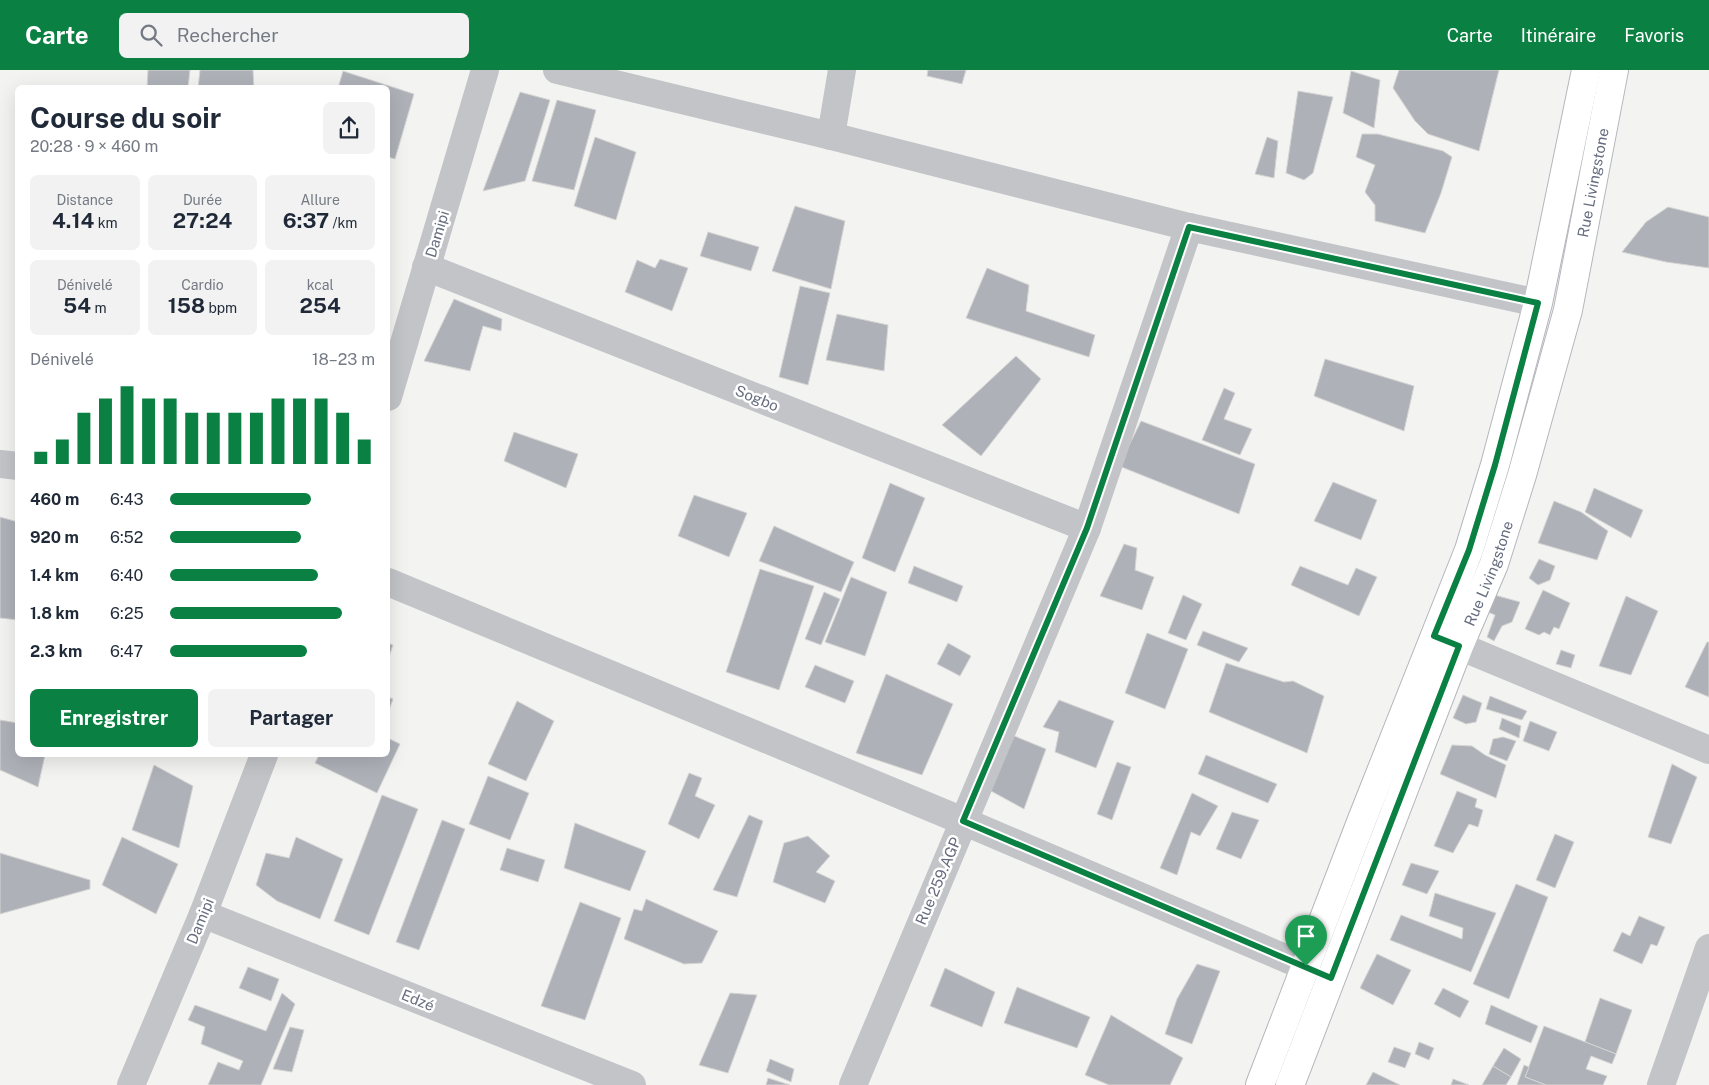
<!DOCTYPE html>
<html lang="fr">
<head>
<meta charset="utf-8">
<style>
  body { margin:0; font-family:"Public Sans",sans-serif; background:#f2f2f3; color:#1f2937; height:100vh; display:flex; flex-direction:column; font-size:19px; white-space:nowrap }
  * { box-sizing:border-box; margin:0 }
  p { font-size:16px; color:#747a83 }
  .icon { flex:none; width:28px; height:28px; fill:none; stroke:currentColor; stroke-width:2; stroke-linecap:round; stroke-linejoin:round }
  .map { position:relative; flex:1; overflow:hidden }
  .drawer { position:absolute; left:15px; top:15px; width:375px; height:672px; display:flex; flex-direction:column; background:#fff; border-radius:8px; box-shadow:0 5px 20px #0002 }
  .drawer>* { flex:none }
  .pin { position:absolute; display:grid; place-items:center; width:42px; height:42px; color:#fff; margin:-51px -21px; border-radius:50% 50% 50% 0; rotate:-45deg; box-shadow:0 0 5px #0007 }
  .pin .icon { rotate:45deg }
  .round { display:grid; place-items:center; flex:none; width:52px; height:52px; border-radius:8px; background:#f2f2f3 }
  .overview { display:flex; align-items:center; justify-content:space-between; height:85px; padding:0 15px }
  h1 { font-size:28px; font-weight:700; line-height:38px }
  .figures { display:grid; grid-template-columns:repeat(3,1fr); gap:8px; height:85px; padding:5px 15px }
  .figures div { display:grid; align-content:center; border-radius:8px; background:#f2f2f3; text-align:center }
  .figures b { font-size:21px; font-weight:700 }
  .figures small { font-size:14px; font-weight:400 }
  .figures p { font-size:14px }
  .chart { height:140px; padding:10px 15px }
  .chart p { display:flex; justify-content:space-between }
  .chart svg { width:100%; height:90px; margin-top:5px; stroke:#0b8043; stroke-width:6 }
  .action { display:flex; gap:10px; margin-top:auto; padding:10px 15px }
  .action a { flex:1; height:58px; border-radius:8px; background:#0b8043; color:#fff; font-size:20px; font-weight:700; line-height:58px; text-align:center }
  .action a+a { background:#f2f2f3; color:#1f2937 }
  ul { padding:0 15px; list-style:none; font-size:16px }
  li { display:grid; grid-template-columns:80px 60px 1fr; align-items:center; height:38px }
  li i { height:12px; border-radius:6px; background:#0b8043 }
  header { display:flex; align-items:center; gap:30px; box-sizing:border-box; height:70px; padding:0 25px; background:#0b8043; color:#fff }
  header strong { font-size:24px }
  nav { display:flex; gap:28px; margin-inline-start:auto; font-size:18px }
  .search { width:350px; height:45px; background:#f2f2f3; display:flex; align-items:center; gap:12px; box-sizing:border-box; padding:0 18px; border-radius:8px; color:#747a83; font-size:19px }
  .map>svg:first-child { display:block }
</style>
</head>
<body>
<header>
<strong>Carte</strong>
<div class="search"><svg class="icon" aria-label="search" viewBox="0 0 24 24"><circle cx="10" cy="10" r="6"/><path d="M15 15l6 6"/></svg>Rechercher</div>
<nav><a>Carte</a><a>Itinéraire</a><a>Favoris</a></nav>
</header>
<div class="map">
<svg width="1709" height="1015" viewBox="0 0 1709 1015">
  <rect width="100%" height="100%" fill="#f3f4f1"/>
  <g fill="#aeb1b8" stroke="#d5d5d3">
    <polygon points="148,0 190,0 188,18 147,18"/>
    <polygon points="200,0 253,0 254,18 198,18"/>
    <polygon points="928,0 966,0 962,14 927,6"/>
    <polygon points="1399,0 1499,0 1479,81 1428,64 1415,51 1393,18"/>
    <polygon points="343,1 414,24 395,89 388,87 388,18 338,18"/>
    <polygon points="1351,1 1380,10 1374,58 1343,43"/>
    <polygon points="1298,21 1333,27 1313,103 1304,110 1286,103"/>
    <polygon points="520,22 550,30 525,111 483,121"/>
    <polygon points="557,30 596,40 574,120 532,111"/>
    <polygon points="1362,64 1378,64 1443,81 1452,87 1441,123 1425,163 1375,151 1375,135 1365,122 1375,95 1356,87"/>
    <polygon points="595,67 636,82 616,150 574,136"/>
    <polygon points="1267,67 1278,71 1274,108 1255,104"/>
    <polygon points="795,136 845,151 831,219 772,201"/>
    <polygon points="1668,137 1709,147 1709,198 1666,192 1622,182 1646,152"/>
    <polygon points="708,162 759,177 751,201 700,186"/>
    <polygon points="660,189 688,198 672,241 625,222 637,190 655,198"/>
    <polygon points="987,198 1029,215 1026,241 1095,265 1089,287 966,248"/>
    <polygon points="800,216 830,223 808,315 779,307"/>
    <polygon points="454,229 502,249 501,261 483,256 470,301 424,291"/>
    <polygon points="837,244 888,255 884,301 826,290"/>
    <polygon points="1016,286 1041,309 981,386 942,355"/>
    <polygon points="1325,289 1414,316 1404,361 1314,326"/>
    <polygon points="1224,318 1235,323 1224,349 1252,359 1240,385 1202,370"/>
    <polygon points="1141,351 1255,394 1239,444 1119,396"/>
    <polygon points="514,362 578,384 566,418 504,391"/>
    <polygon points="1333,412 1377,430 1361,470 1314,451"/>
    <polygon points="890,413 925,428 895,502 862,488"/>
    <polygon points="1594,418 1643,440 1631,468 1585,442"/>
    <polygon points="694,425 747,443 729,487 678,466"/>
    <polygon points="1554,431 1581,442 1608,461 1597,490 1538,473"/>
    <polygon points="0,447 18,452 18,550 0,548"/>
    <polygon points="774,456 854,492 841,522 759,491"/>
    <polygon points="1124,474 1137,478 1135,500 1154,507 1142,540 1100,526"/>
    <polygon points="1539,489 1555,496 1550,510 1538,515 1529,508"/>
    <polygon points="914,496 963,516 957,532 908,513"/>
    <polygon points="1300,496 1348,515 1356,498 1377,507 1359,546 1291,515"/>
    <polygon points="760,499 814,516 779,620 726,602"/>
    <polygon points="851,507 887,522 865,586 825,572"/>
    <polygon points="1543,520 1570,533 1559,559 1554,557 1550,565 1544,562 1539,565 1525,559"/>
    <polygon points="824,522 840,529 821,575 805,569"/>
    <polygon points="1491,524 1520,532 1512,552 1502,556 1494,571 1487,567 1495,545 1483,540"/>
    <polygon points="1183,525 1202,534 1186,570 1168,563"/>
    <polygon points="1626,526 1658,541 1631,605 1599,596"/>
    <polygon points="1203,561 1248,578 1239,592 1197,575"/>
    <polygon points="1147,563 1188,579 1165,639 1125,623"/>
    <polygon points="1707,572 1709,572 1709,627 1685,617"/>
    <polygon points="388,573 393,575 388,590"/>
    <polygon points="948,573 971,586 960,606 937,594"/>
    <polygon points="1561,580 1575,585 1571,598 1556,594"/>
    <polygon points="1226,593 1284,612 1293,611 1324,626 1307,683 1209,642"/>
    <polygon points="815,595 854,611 845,633 805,617"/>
    <polygon points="886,604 953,634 922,705 856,683"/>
    <polygon points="1463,625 1482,633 1476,652 1466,654 1453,648"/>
    <polygon points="1490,626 1527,641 1522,650 1486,639"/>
    <polygon points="388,627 393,629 388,643"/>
    <polygon points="1059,630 1114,651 1096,698 1055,682 1059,662 1043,657"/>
    <polygon points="517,631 554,651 526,711 488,694"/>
    <polygon points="1502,648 1521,656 1519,668 1499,659"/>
    <polygon points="0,650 18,653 18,685 45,685 38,717 0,700"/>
    <polygon points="1530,651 1557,662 1549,681 1523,671"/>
    <polygon points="1012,665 1046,679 1024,739 991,721"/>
    <polygon points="1503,667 1516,671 1507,691 1489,684 1493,669"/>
    <polygon points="388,668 400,674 377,723 315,693 319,685 388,685"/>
    <polygon points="1452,675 1472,676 1485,685 1506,695 1496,728 1440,704"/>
    <polygon points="1206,685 1277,714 1268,733 1198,704"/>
    <polygon points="1117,692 1131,697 1112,750 1097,744"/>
    <polygon points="1672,694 1697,707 1671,774 1648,767"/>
    <polygon points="154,695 193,716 179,778 132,760"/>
    <polygon points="689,703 702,708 695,726 715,735 699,769 668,754"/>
    <polygon points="488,706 529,723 510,770 469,754"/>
    <polygon points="1457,721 1477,729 1475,737 1483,740 1478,757 1469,754 1453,783 1434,776"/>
    <polygon points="1192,723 1218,736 1200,766 1191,762 1177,805 1160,798"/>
    <polygon points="382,725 418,739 369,865 334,851"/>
    <polygon points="1232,742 1259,750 1241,789 1216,779"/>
    <polygon points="749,745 763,751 737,827 713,820"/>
    <polygon points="442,750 465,759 419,880 396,872"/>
    <polygon points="575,753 646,781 630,821 564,798"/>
    <polygon points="1555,764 1574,772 1555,818 1536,810"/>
    <polygon points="808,766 830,786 816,802 835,811 825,833 773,812 784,773"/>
    <polygon points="122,767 178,794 156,844 102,815"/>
    <polygon points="296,767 343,789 320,849 277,831 256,815 266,783 289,788"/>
    <polygon points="507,778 545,790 538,812 500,800"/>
    <polygon points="0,783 90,810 90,819 0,844"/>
    <polygon points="1411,793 1439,801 1427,824 1402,815"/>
    <polygon points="1516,814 1548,827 1509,929 1473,914"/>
    <polygon points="1435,823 1496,843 1471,902 1390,870 1401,845 1462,869 1463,858 1429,846"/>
    <polygon points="646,829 718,861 702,893 684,894 624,869 634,839 642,841"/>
    <polygon points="580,832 621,848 585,950 541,936"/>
    <polygon points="1639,846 1665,857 1657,876 1651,874 1642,894 1613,881 1622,862 1630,866"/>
    <polygon points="1377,884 1411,900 1393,935 1360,918"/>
    <polygon points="1197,894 1220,901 1192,974 1165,964 1177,929"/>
    <polygon points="248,897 279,909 271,931 239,918"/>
    <polygon points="945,898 995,922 982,957 930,936"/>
    <polygon points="1017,917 1090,947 1077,978 1004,953"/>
    <polygon points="1443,918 1469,931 1460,948 1434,934"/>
    <polygon points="282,923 295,934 261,1015 208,1015 218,992 239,1000 243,991 201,974 205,957 188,950 195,935 266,961"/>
    <polygon points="730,923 757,925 728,1003 699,995"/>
    <polygon points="1600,928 1632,940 1616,984 1585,972"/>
    <polygon points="1491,935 1538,956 1531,973 1485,954"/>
    <polygon points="1111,945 1183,988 1170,1015 1109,1015 1085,1005"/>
    <polygon points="1544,956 1616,984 1612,994 1591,986 1586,999 1607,1006 1603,1015 1546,1015 1525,1007"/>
    <polygon points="290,957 304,960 292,1002 273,999"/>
    <polygon points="1419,972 1434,978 1429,990 1415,984"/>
    <polygon points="1394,977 1411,983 1405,998 1388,992"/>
    <polygon points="1504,978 1521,989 1511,1007 1493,996"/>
    <polygon points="770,989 794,999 791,1012 766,1001"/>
    <polygon points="1524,995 1529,997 1525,1007 1546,1015 1517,1015"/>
    <polygon points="1493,996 1511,1007 1506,1015 1482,1015"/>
    <polygon points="1373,1002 1400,1015 1366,1015"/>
    <polygon points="768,1008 790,1015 766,1015"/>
    <polygon points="1453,1009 1469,1015 1451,1015"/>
  </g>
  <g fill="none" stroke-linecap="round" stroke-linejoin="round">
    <g stroke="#b4b6bc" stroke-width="30">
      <g id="secondary">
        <polyline points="1260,1015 1363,747 1469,480 1495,395 1538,233 1586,0"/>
        <path id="s1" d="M1290,1015L1459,576L1494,494L1522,405L1568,240L1614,0"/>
      </g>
    </g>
    <g stroke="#c2c4c8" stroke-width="28">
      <polyline points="557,0 831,66 1189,157 1538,233"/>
      <polyline points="831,66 842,0"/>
      <polyline points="426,197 1087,458"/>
      <polyline points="388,327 485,0"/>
      <polyline points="0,394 18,396"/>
      <polyline points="388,512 963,751 1306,897"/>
      <polyline points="1459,576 1709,680"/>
      <polyline points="203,844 632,1015"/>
      <polyline points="131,1015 203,844 264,685"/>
      <polyline points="853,1015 1087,458 1189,157"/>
      <polyline points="1661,1015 1709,878"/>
    </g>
    <use href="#secondary" stroke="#fff" stroke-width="28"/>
  </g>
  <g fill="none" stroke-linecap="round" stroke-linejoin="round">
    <g stroke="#fff" stroke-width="10">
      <polygon id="route" points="1189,157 1538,233 1495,395 1469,480 1434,566 1459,576 1331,908 963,751 1087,458"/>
    </g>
    <use href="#route" stroke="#0b8043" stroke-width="6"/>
  </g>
  <g text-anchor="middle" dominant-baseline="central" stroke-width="5" stroke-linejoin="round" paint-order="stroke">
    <g font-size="15" fill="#666d7f" stroke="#fff">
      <text stroke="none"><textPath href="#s1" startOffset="954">Rue Livingstone</textPath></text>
      <text transform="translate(437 164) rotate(-73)">Damipi</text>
      <text transform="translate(757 328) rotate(22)">Sogbo</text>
      <text stroke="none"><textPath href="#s1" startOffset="549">Rue Livingstone</textPath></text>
      <text transform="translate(938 811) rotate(-67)">Rue 259.AGP</text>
      <text transform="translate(200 851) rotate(-68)">Damipi</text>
      <text transform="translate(418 930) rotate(22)">Edzé</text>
    </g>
  </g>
</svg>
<div class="pin" style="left:1306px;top:896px;background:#1e9e55"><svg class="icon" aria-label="arrive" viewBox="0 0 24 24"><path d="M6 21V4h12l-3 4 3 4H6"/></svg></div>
<section class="drawer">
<div class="overview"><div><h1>Course du soir</h1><p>20:28 · 9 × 460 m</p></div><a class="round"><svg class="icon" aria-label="share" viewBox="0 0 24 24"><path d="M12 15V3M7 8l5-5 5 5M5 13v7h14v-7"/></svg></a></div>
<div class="figures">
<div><p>Distance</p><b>4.14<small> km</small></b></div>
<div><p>Durée</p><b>27:24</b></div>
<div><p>Allure</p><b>6:37<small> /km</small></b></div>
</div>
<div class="figures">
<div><p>Dénivelé</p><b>54<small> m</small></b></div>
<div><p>Cardio</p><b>158<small> bpm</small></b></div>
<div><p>kcal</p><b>254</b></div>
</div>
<div class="chart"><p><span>Dénivelé</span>18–23 m</p>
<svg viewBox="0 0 160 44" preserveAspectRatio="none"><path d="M5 44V38M15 44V32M25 44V19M35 44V12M45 44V6M55 44V12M65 44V12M75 44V19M85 44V19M95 44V19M105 44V19M115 44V12M125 44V12M135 44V12M145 44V19M155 44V32"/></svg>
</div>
<ul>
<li><b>460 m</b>6:43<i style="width:69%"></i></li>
<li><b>920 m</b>6:52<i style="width:64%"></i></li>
<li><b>1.4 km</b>6:40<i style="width:72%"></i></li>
<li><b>1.8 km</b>6:25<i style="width:84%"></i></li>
<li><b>2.3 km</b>6:47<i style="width:67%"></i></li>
</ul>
<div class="action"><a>Enregistrer</a><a>Partager</a></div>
</section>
</div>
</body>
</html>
